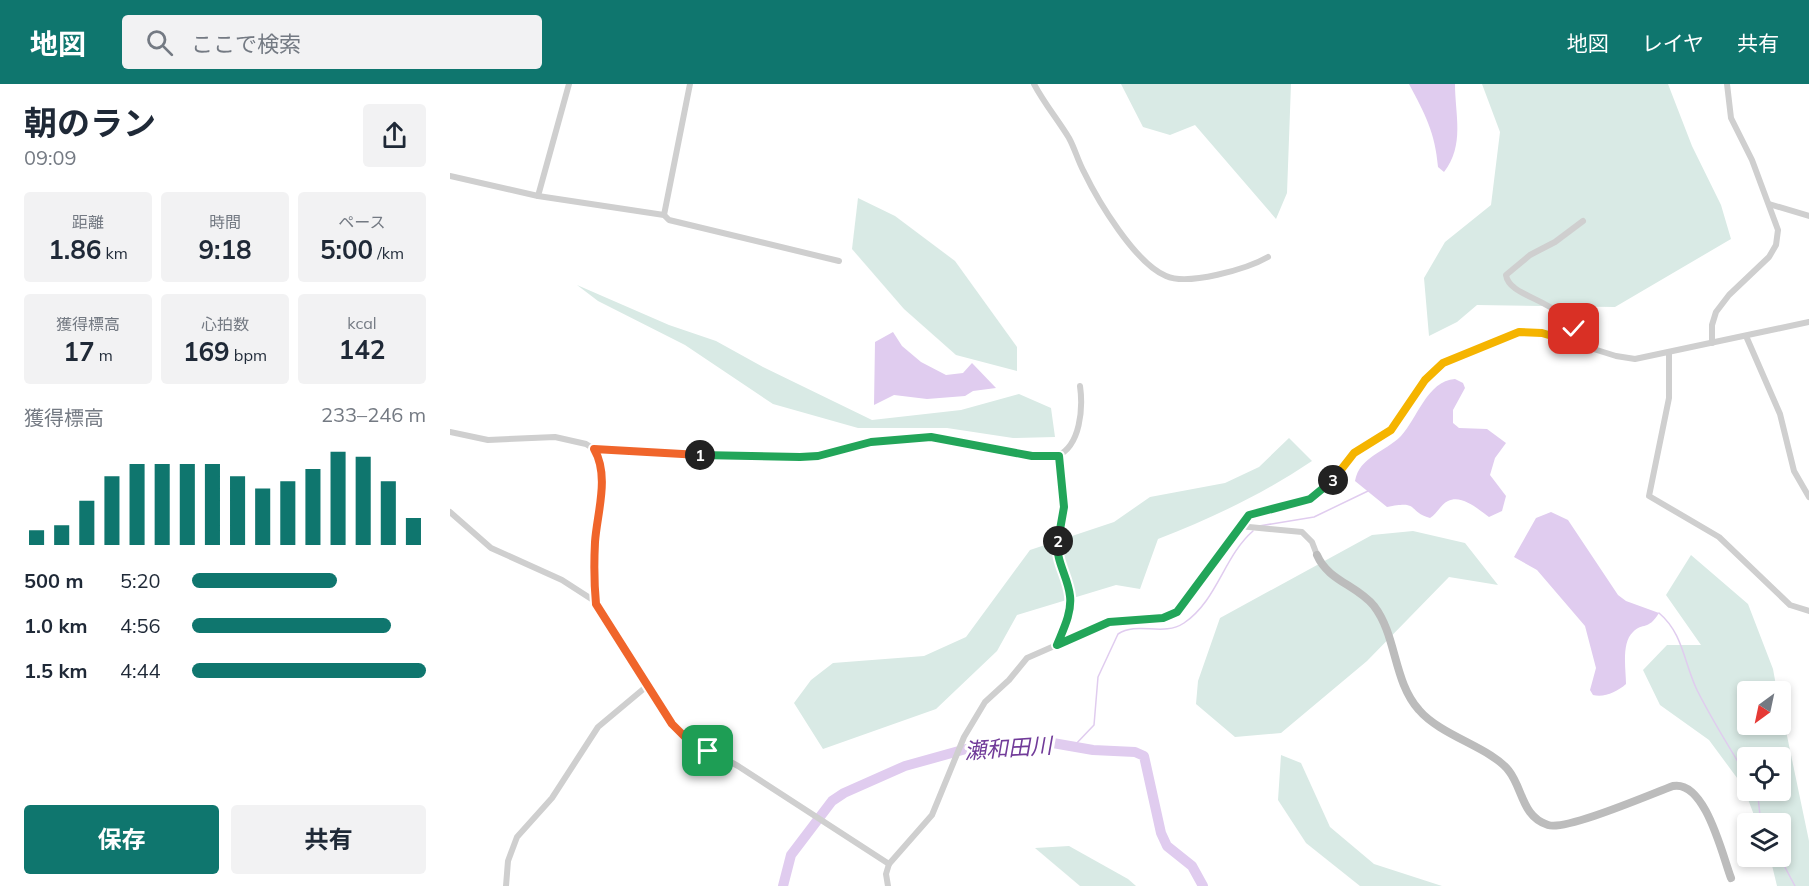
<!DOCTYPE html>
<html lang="ja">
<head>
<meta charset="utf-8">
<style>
  body { margin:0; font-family:Mulish,"Noto Sans JP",sans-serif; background:#f2f2f3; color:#1f2937; height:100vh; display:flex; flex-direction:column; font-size:22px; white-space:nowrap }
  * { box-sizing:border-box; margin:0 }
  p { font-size:20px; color:#747a83 }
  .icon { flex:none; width:33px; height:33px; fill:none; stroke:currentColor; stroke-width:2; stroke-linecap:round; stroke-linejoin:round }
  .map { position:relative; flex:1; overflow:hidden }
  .panel { display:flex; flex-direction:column; background:#fff; width:450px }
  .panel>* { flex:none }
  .needle { width:39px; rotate:213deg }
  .tools { position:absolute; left:1287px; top:597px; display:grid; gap:12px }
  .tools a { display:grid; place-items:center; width:54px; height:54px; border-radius:6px; background:#fff; box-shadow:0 3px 9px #0003; font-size:30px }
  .pin { position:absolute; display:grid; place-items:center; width:51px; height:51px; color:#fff; margin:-26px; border-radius:12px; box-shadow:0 3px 9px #0006 }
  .km { position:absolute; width:30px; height:30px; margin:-15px; border-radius:50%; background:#222; color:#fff; font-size:16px; line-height:30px; text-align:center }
  .round { display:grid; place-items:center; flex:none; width:63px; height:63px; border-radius:6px; background:#f2f2f3 }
  .overview { display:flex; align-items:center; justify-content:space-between; height:102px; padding:0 24px }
  h1 { font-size:33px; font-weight:700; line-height:45px }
  .metrics { display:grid; grid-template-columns:repeat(3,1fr); gap:9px; height:102px; padding:6px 24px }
  .metrics div { display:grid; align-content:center; border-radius:6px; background:#f2f2f3; text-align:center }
  .metrics b { font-size:26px; font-weight:700 }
  .metrics small { font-size:16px; font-weight:400 }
  .metrics p { font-size:16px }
  .chart { height:168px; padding:12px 24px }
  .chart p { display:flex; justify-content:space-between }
  .chart svg { width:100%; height:108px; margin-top:6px; stroke:#0f766e; stroke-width:6 }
  .button { display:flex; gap:12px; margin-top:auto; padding:12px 24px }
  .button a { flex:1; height:69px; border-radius:6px; background:#0f766e; color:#fff; font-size:24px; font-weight:700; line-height:69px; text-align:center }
  .button a+a { background:#f2f2f3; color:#1f2937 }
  ul { padding:0 24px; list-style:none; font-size:20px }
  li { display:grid; grid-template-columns:96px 72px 1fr; align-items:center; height:45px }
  li i { height:15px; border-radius:8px; background:#0f766e }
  header { display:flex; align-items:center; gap:36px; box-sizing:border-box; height:84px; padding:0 30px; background:#0f766e; color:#fff }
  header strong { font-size:28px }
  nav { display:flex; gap:33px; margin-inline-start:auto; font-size:21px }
  .search { width:420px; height:54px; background:#f2f2f3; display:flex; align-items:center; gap:15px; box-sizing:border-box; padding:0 21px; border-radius:6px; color:#747a83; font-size:22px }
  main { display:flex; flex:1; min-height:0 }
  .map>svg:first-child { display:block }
</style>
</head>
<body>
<header>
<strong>地図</strong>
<div class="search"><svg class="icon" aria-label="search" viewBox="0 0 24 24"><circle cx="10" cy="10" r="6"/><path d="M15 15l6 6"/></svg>ここで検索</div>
<nav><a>地図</a><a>レイヤ</a><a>共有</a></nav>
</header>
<main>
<section class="panel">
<div class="overview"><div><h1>朝のラン</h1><p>09:09</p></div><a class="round"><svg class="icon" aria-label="share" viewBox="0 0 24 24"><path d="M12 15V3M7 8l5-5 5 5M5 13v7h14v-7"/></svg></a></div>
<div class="metrics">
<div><p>距離</p><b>1.86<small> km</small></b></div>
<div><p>時間</p><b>9:18</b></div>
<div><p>ペース</p><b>5:00<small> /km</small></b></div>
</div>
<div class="metrics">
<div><p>獲得標高</p><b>17<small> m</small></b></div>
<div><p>心拍数</p><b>169<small> bpm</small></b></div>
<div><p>kcal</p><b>142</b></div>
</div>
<div class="chart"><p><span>獲得標高</span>233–246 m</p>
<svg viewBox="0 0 160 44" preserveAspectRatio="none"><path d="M5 44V38M15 44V36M25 44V26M35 44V16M45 44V11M55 44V11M65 44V11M75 44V11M85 44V16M95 44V21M105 44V18M115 44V13M125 44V6M135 44V8M145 44V18M155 44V33"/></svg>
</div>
<ul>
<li><b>500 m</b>5:20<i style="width:62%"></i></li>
<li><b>1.0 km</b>4:56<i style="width:85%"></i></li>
<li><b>1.5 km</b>4:44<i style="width:100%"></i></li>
</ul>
<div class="button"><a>保存</a><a>共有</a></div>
</section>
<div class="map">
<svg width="1359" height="802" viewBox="0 0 1359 802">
  <rect width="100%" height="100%" fill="#fff"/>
  <g fill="#d9eae5" fill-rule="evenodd">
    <polygon points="671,0 841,0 837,109 826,135 745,41 720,51 693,43"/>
    <polygon points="1032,0 1218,0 1242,62 1271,121 1281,155 1165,223 1027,221 1007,238 979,252 974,194 995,158 1041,121 1050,48"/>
    <polygon points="408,114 445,132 505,177 567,263 567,287 506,271 454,225 402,165"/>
    <polygon points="127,201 219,241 266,257 313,283 422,336 511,326 569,310 601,324 605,353 563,354 497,344 408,344 323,320 235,261 148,217"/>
    <path d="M839,354L862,377C813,410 762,434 708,455L690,505L666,501L567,531L547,567L486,625L373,665L344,619L361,596L383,579L474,572L516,553L580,466L664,438L700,413L775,399L809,383Z"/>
    <polygon points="963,447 1015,459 1048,501 999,493 917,577 831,649 785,653 746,620 748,597 770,534 922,451"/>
    <path d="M1241,471L1298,520L1323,585L1327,607L1298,608V640H1330L1331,623L1359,757V802H1327L1320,773L1330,772V740L1307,739L1293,702L1259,656L1210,621L1193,586L1217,561H1251L1216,511ZM1298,674H1330V706H1298Z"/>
    <polygon points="831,671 851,679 880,743 924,780 992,802 910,802 856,759 828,716"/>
    <polygon points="619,762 678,795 686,802 630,802 585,764"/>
  </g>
  <g fill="#e0ccef">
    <path d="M959,0H1005C1005,31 1015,61 994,88L988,83C985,48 975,30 959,0Z"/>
    <polygon points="443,248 452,262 471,278 496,291 513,289 522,279 546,304 523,307 515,312 477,315 444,311 424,321 425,258"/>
    <path d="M1005,295L1013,299L1015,304L1003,326V339L1009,344L1037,345L1056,359L1045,374L1040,391L1056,412L1052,427L1039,433C1029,426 1012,410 998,417C991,420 987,430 980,434C956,427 971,416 937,423L905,397C909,373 935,368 951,352C967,335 977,297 1005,295Z"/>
    <path d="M1101,428L1118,436L1168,511L1176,517L1209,529C1198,547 1193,538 1183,548C1171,559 1176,586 1176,600C1167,608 1154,614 1143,611L1140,606L1146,584L1135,542L1087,486L1064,473L1086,434Z"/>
  </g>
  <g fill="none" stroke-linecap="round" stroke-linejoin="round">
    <g stroke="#e0ccef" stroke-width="1.5">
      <polyline points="809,442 864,433 918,407"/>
      <path d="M1209,529C1233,549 1234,579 1247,606C1262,636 1280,665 1298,694"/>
      <path d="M624,662L644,641L648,593L668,550C688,537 713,553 734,539C767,517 774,472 803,447"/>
      <polyline points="1305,706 1308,713 1311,740"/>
      <polyline points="1329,772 1345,802"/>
    </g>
    <polyline stroke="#e0ccef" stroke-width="10" points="333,802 341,771 382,717 394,709 455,682 516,665 597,658 643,666 685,668 694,672 711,749 717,762 742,782 753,802"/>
    <g stroke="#cfcfcf" stroke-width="6">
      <path d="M584,0C594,19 608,36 619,54C625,65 628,77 634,88C648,117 685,179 716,192C738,202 797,185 818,173"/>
      <polyline points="0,92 88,112 214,131 219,136 389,177"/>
      <polyline points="88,112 119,0"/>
      <polyline points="1319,120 1359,132"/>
      <polyline points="214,131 240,0"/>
      <polyline points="1296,252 1330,330 1344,387 1359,413"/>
      <polyline points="1262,259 1262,241 1266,228 1279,211 1319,173 1326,161 1328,146 1302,76 1281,34 1277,0"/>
      <path d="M1129,260C1119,213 1060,217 1056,191L1080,171L1105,158L1133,137"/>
      <polyline points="1219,269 1219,314 1199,412 1269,453 1340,521 1359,527"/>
      <polyline points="0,348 38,356 105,353 136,360 144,365 148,377 151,413 145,462 146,519"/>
      <path d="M144,365L350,373C397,369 442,348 490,354C516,358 586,381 607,372C631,362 633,323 630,302"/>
      <polyline points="0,428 41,464 112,496 143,516 160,540 197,602 223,641 235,653 288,682 439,780"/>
      <polyline points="789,442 852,448 862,458 867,471"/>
      <polyline points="607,561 621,521 619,503 607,466 614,423 609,372"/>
      <polyline points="56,802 58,777 67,753 102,714 148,643 197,602"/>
      <polyline points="438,802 436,790 439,780 482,731 514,653 535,618 559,596 577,574 659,538 713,534 727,528 799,431 852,418 870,409 904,369 941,346 985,285 1052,253 1069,248 1086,247 1166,272 1185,275 1359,238"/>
    </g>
    <path stroke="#bcbcbc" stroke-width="8" d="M867,471C878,497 907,501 924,522C947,552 943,597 969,626C991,652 1042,664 1059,687C1073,705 1072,733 1098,741C1116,747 1201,710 1223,702C1255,696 1272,770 1281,794"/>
  </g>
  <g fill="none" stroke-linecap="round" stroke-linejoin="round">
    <g stroke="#fff" stroke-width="12">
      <path id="split-1" d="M250,371L144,365C160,392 147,429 145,458C144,478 144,499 146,520L222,640L235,653L258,667"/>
    </g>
    <g stroke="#fff" stroke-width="12">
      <polyline id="split-2" points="250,371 350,373 368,372 421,358 481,353 582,372 609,372 614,423 608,457"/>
    </g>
    <g stroke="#fff" stroke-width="12">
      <path id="split-3" d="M608,457C605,477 618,492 620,512C622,529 613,546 607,561L659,538L713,534L727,528L799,431L860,415L883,396"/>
    </g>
    <g stroke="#fff" stroke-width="12">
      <polyline id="split-4" points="883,396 904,369 941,346 975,296 993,279 1069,248 1092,249 1129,260 1124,245"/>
    </g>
    <use href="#split-1" stroke="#f0652b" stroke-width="8"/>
    <use href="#split-2" stroke="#22a559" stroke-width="8"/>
    <use href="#split-3" stroke="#22a559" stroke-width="8"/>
    <use href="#split-4" stroke="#f5b400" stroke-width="8"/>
  </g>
  <g text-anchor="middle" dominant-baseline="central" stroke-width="6" stroke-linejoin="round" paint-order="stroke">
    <g font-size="22" font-style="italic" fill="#713b99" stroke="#fff">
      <text transform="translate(558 664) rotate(-4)">瀬和田川</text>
    </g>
  </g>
</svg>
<div class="tools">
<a><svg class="needle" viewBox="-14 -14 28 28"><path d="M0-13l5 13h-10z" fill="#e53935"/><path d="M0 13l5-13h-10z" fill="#747a83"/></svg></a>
<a><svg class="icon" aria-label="locate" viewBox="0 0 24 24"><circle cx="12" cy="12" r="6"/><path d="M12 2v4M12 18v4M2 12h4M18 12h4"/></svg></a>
<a><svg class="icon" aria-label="layers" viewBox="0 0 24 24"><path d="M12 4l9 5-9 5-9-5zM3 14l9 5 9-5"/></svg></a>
</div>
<div class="pin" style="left:258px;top:667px;background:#1e9e55"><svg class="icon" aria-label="arrive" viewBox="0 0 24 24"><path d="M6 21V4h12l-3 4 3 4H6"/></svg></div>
<div class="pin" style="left:1124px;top:245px;background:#d93025"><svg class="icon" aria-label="check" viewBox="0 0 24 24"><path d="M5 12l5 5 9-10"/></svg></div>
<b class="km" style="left:250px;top:371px">1</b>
<b class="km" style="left:608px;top:457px">2</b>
<b class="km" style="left:883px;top:396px">3</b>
</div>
</main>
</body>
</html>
